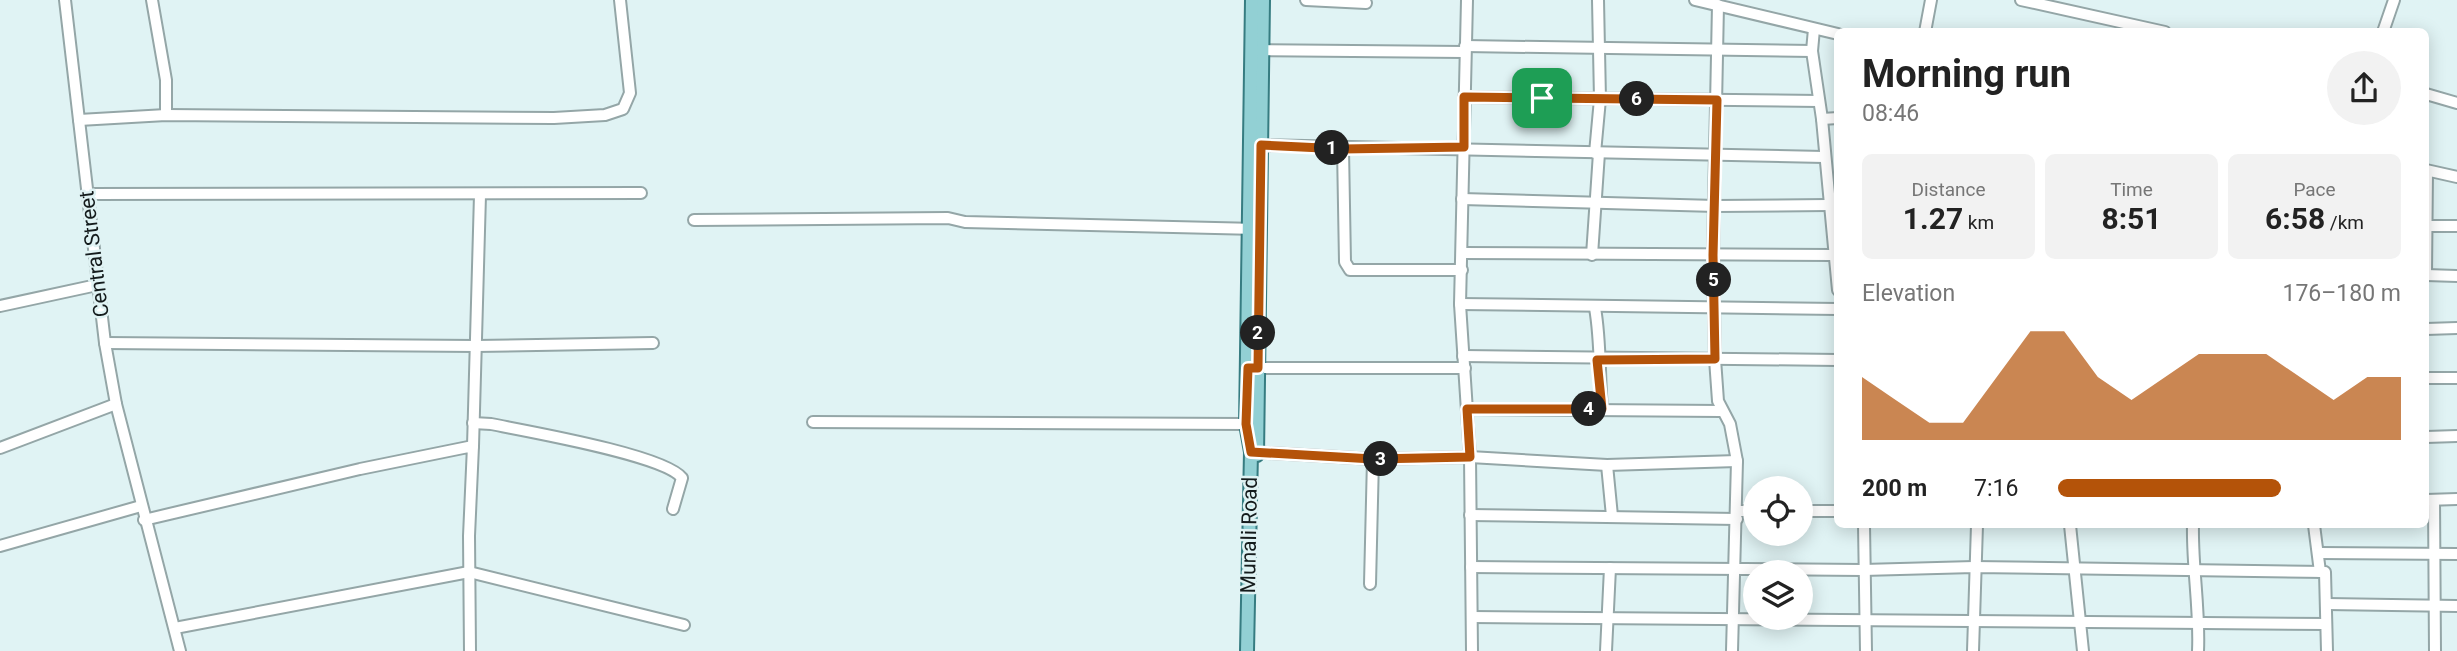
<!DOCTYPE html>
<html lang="en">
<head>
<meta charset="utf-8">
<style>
  body { margin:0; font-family:Roboto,sans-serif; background:#f2f2f2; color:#222; height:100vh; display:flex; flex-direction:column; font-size:26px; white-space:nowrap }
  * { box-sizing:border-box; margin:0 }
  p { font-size:23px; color:#767676 }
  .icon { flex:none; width:38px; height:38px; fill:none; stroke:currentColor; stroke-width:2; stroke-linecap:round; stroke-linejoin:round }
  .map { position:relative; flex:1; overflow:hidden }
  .side { position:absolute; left:1834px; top:28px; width:595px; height:500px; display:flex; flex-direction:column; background:#fff; border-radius:10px; box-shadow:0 4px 18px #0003 }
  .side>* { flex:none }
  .buttons { position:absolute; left:1743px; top:476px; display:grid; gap:14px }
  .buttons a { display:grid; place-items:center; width:70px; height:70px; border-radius:50%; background:#fff; box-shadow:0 4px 18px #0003; font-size:35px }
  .pin { position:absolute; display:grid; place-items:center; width:60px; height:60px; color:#fff; margin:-30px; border-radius:14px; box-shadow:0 4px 10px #0006 }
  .km { position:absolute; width:35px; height:35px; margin:-18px; border-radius:50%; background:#222; color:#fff; font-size:19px; line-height:35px; text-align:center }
  .round { display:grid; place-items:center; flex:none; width:74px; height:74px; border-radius:37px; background:#f2f2f2 }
  .summary { display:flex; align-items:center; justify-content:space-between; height:119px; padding:0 28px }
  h1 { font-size:38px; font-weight:700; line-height:52px }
  .figures { display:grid; grid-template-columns:repeat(3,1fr); gap:10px; height:119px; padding:7px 28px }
  .figures div { display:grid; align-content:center; border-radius:10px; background:#f2f2f2; text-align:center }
  .figures b { font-size:30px; font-weight:700 }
  .figures small { font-size:19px; font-weight:400 }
  .figures p { font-size:19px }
  .chart { height:196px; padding:14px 28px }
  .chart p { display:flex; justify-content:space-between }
  .chart svg { width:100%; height:126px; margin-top:7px; fill:#b45309; opacity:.7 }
  ul { padding:0 28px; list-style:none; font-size:23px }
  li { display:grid; grid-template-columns:112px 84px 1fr; align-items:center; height:52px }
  li i { height:18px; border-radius:9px; background:#b45309 }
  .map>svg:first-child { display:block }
</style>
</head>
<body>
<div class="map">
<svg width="2457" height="651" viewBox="0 0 2457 651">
  <rect width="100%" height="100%" fill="#e0f3f4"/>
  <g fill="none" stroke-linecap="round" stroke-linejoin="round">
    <g stroke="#94a6a7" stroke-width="14">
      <g id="minor">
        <polyline points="65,0 105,343 116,404 180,651"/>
        <polyline points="152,0 166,80 166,115"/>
        <polyline points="1306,0 1366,3"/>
        <polyline points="1467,0 1460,304 1470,457 1472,651"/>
        <polyline points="1695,0 1838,34"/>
        <polyline points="2021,0 2165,32"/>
        <polyline points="1718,5 1713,255 1715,359 1718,401 1730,424 1737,461 1732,651"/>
        <polyline points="1814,29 1812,51 1822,119 1838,290"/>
        <polyline points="1925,32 1931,0"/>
        <polyline points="2383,32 2394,0"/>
        <polyline points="1465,46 1812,51"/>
        <polyline points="1257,50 1464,52"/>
        <polyline points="2426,94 2457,103"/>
        <polyline points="1464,97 1819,101"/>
        <polyline points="1822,119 1838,118"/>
        <polyline points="79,120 166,115 554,118 605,115 623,109 630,93 620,0"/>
        <polyline points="1253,145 1824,157"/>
        <polyline points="1343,149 1345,262 1350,270 1462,270"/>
        <polyline points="1595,153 1600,99 1598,0"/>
        <polyline points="2426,170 2457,177"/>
        <polyline points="87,194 641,193"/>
        <polyline points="1462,199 1716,206 1828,205"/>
        <polyline points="694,220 948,218 965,222 1257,229"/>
        <polyline points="2426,226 2457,226"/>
        <polyline points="1462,253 1833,255"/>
        <polyline points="1592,255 1599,153"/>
        <polyline points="2426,274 2427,171"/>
        <polyline points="2426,275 2457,276"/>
        <polyline points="1460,304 1838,309"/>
        <polyline points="0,306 97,285"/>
        <path d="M1595,308C1601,342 1599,375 1602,409"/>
        <polyline points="2426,329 2457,328"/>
        <polyline points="105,343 476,346 653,343"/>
        <polyline points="1463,356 1838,360"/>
        <polyline points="1251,368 1465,368"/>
        <polyline points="2426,378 2457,378"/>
        <polyline points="1467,409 1721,411"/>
        <polyline points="813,422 1246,424"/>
        <path d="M473,423L491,424C525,431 665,455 682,478L673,509"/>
        <polyline points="2426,437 2457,436"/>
        <polyline points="473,446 480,195"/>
        <polyline points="0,448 116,404"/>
        <polyline points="1251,452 1373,459 1470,457 1607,465 1737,461"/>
        <polyline points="1607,465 1612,516"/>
        <polyline points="2426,500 2457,499"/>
        <polyline points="2434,500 2435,651"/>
        <polyline points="1738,511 1755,511"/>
        <polyline points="1801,511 1838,511"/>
        <polyline points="1470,515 1737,519"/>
        <polyline points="144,520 360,469 473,446 469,536 470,651"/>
        <polyline points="1864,525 1866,651"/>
        <polyline points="2070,525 2083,651"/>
        <path d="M2193,525C2192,567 2200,609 2198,651"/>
        <polyline points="2314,525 2320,572"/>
        <polyline points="0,546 141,506"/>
        <polyline points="2319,553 2457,554"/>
        <polyline points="1471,567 1863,570 1974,567 2325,572 2327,651"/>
        <polyline points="1370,584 1373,459"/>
        <polyline points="2327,604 2457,606"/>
        <polyline points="1472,617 2326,624"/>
        <polyline points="175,628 469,572 684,625"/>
        <polyline points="1606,651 1610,568"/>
        <polyline points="1973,651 1977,525"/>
      </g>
    </g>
    <g stroke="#367c81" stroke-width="16">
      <g id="major">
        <polyline points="1257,455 1263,0"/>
        <polyline points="1247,651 1251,452 1246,424 1252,0"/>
      </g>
    </g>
    <use href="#minor" stroke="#fff" stroke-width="10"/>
    <use href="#major" stroke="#92d0d4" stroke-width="12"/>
  </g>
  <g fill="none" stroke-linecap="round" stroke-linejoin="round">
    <g stroke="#fff" stroke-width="14">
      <polygon id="route" points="1464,97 1717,100 1713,255 1715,359 1597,360 1602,409 1467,409 1470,457 1373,459 1251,452 1246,424 1248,368 1258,368 1261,145 1343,149 1464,147"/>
    </g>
    <use href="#route" stroke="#b45309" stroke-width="9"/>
  </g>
  <g text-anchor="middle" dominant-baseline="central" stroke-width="5" stroke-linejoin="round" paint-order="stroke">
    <g font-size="21" fill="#141b1c" stroke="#e0f3f4">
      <text transform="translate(94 254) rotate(-97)">Central Street</text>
      <text transform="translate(1249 535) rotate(-89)">Munali Road</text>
    </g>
  </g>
</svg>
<div class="buttons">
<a><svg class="icon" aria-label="locate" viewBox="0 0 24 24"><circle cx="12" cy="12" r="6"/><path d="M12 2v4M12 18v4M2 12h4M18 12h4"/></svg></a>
<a><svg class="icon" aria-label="layers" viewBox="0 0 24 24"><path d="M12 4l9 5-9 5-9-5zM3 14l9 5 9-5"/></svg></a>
</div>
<div class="pin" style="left:1542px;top:98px;background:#1e9e55"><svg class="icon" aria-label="arrive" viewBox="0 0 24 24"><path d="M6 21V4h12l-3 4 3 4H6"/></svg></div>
<b class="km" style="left:1332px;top:148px">1</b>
<b class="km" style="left:1258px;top:333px">2</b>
<b class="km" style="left:1381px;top:459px">3</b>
<b class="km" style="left:1589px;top:409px">4</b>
<b class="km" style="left:1714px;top:280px">5</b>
<b class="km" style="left:1637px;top:99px">6</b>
<section class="side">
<div class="summary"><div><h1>Morning run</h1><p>08:46</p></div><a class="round"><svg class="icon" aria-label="share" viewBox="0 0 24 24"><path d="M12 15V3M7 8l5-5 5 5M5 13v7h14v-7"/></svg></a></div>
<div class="figures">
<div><p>Distance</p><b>1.27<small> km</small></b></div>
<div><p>Time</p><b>8:51</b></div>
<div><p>Pace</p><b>6:58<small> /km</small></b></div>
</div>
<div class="chart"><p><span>Elevation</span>176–180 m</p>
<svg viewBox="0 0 160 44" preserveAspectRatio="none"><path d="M0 44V22L10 30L20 38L30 38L40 22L50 6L60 6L70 22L80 30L90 22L100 14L110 14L120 14L130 22L140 30L150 22L160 22V44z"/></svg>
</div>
<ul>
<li><b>200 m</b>7:16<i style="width:65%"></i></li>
</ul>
</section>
</div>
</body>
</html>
